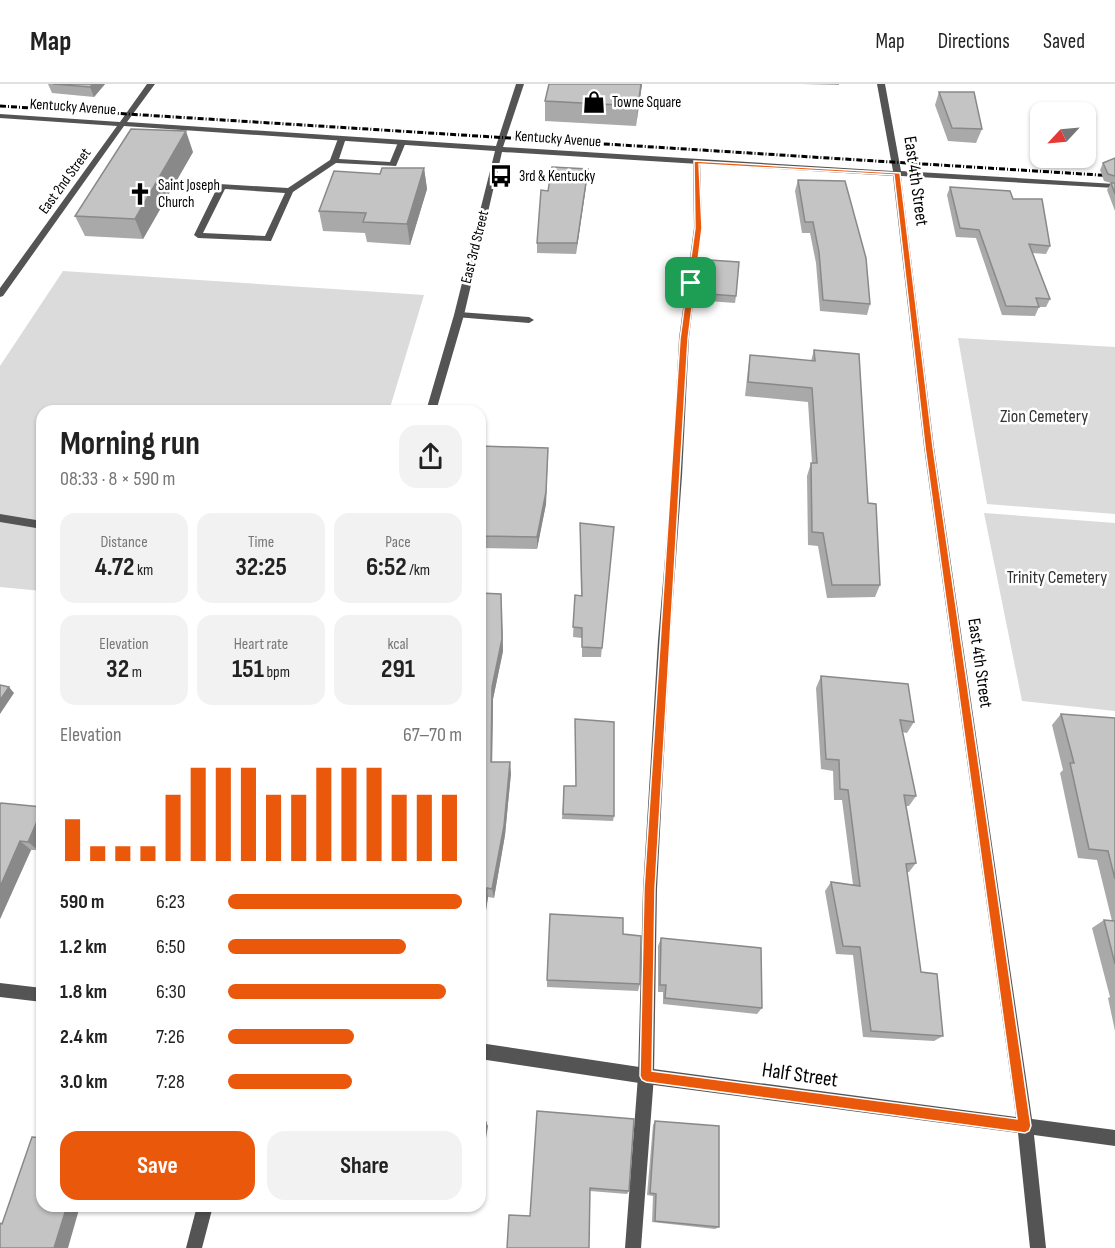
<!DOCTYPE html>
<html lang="en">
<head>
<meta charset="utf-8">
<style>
  body { margin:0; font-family:"Sofia Sans Condensed",sans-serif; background:#f2f2f2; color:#222; height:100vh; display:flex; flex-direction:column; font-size:22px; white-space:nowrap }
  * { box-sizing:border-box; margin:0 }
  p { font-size:20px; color:#767676 }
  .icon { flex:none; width:33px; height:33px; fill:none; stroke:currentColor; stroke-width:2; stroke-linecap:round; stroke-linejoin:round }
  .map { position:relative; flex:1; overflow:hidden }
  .side { position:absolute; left:36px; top:321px; width:450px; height:807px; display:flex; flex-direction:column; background:#fff; border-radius:18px; box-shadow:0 2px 4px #0004 }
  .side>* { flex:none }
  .needle { width:39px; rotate:244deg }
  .fabs { position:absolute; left:1030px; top:18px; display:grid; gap:12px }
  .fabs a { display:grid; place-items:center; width:66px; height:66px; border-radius:12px; background:#fff; box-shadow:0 2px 4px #0004; font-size:30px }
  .pin { position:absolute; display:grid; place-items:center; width:51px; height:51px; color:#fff; margin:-26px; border-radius:12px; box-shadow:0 3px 9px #0006 }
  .round { display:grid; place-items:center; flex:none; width:63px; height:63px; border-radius:18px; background:#f2f2f2 }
  .summary { display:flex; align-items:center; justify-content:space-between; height:102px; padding:0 24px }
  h1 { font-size:33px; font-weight:700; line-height:45px }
  .figures { display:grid; grid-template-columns:repeat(3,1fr); gap:9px; height:102px; padding:6px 24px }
  .figures div { display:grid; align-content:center; border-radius:15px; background:#f2f2f2; text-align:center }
  .figures b { font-size:26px; font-weight:700 }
  .figures small { font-size:16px; font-weight:400 }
  .figures p { font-size:16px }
  .chart { height:168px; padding:12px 24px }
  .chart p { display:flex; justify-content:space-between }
  .chart svg { width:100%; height:108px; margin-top:6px; stroke:#ea580c; stroke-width:6 }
  .cta { display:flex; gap:12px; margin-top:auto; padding:12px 24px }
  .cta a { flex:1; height:69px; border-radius:18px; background:#ea580c; color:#fff; font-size:24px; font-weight:700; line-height:69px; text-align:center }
  .cta a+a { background:#f2f2f2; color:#222 }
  ul { padding:0 24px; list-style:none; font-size:20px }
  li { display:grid; grid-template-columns:96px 72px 1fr; align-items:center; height:45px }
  li i { height:15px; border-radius:8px; background:#ea580c }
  header { display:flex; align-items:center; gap:36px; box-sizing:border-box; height:84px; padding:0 30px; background:#fff; border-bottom:2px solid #e0e0e0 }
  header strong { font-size:28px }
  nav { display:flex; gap:33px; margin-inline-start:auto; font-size:21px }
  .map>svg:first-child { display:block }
</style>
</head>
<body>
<header>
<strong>Map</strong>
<nav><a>Map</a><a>Directions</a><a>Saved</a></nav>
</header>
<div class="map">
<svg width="1115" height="1164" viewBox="0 0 1115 1164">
  <rect width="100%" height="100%" fill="#fff"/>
  <g fill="#dbdbdb">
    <polygon points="63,187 424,211 389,327 42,327 42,507 0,503 0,282"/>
    <polygon points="958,254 1115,263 1115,430 987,420"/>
    <polygon points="984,429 1115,439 1115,627 1022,617"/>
  </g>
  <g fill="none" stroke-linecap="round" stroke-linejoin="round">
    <g fill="#545454" fill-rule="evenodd">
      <path d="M339,52L346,54L339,75L390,78L399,56L406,58L396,82L336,79L293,108L271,157L198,154L194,151L219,100L288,104L330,76ZM225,105L285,109L265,152L203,149Z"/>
      <polygon points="693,76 700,78 702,144 689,254 682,392 670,556 657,805 654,992 641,1164 625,1164 638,992 643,805 658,556 672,392 679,254 694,144"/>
      <polygon points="459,228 529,233 534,236 529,239 456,233 454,231"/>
      <polygon points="0,430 42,437 42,445 0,438"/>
    </g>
    <g fill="#545454" fill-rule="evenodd">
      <polygon points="147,0 155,0 127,38 496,62 516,0 524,0 503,63 893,87 877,0 885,0 901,87 1115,100 1115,104 901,92 934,363 1032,1035 1115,1046 1115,1062 1034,1051 1046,1164 1030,1164 1018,1049 646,1000 480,975 480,959 646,984 1016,1033 924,363 893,92 502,68 464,231 436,327 426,327 454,231 495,67 124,42 3,212 0,213 0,204 117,42 0,34 0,30 120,38"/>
      <polygon points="0,899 42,904 42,918 0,913"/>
      <polygon points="197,1122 213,1122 202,1164 186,1164"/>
    </g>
    <polyline stroke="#000" stroke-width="3" stroke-dasharray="6 2 1 2" stroke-linecap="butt" points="0,22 1115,92"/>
  </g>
  <g fill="#a9a9a9">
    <polygon points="48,0 105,0 94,13 52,9"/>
    <polygon points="549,0 642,0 636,42 545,37 545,17"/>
    <polygon points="802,0 839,0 839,1"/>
    <polygon points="939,8 982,45 976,59 948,57 935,21"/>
    <polygon points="193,68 143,155 85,152 75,132"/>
    <polygon points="1115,74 1115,127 1107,106 1111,99 1104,97 1100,86 1103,79"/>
    <polygon points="424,84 427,105 410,161 367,158 365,149 323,147 319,127 380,90"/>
    <polygon points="587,95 576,170 537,169 537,159 548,107"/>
    <polygon points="798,96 870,220 867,231 820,227 816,179 810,149 802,149 795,107"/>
    <polygon points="950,103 1013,115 1050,162 1046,170 1032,169 1050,215 1046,223 1039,223 1035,232 1002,231 976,154 956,153 947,111"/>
    <polygon points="709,176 736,212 735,219 708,217 708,183"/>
    <polygon points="814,266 868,419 880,501 875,513 827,514 818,462 808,461 807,392 811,379 812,379 808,318 745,312 748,285 750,271 811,277"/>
    <polygon points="480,362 548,364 546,420 537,465 480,464"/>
    <polygon points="580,439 614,443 601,573 582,573 582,554 573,553 575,511 581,512"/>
    <polygon points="480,509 502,522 503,567 493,615 492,678 511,689 505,751 494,814 488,813 480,866"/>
    <polygon points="821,592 914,638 907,649 902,648 916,712 909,722 906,722 916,779 909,788 907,788 921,888 943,952 934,957 863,953 853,871 836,870 825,807 831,798 853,801 842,716 834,716 833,687 821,685 816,604"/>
    <polygon points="1061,630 1115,634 1115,947 1108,914 1110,913 1092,844 1104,836 1112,837 1097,776 1078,774 1060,689 1063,686 1052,641"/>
    <polygon points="564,702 576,702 614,732 613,737 562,735"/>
    <polygon points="0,721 38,766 31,766 0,835"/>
    <polygon points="623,850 640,900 638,907 547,903 547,896"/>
    <polygon points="661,854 762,924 757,930 663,920 663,908 658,908 658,862"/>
    <polygon points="537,1027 629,1107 627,1110 590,1107"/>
    <polygon points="655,1037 719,1143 715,1145 652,1138 653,1112 647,1111 653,1041"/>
  </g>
  <g fill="#898989">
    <polygon points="93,0 105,0 94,13 90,3"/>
    <polygon points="641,0 642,0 636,42 638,22"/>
    <polygon points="186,47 193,68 143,155 135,135"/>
    <polygon points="424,84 427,105 410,161 407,140"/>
    <polygon points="588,85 587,95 576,170 577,159"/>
    <polygon points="548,364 546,420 537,465 537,453"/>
    <polygon points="501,510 503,567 493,615 492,688 491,678 492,603"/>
    <polygon points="9,603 14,609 0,630 0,616"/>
    <polygon points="510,678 511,689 505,751 494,814 492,805"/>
    <polygon points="42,726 42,758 38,766 28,758"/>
    <polygon points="20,757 31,766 0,835 0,803"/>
    <polygon points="487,804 488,813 480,866 480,846"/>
    <polygon points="486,1038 488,1042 480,1091 480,1076"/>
    <polygon points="67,1122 80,1122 68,1164 54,1164"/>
  </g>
  <g fill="#c4c4c4" stroke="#898989" stroke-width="1.5">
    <polygon points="53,0 93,0 90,3"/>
    <polygon points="549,0 641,0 638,22 545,17"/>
    <polygon points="939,8 974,8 982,45 952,44"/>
    <polygon points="131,45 186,47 135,135 75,132"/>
    <polygon points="1115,74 1115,92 1108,90 1103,79"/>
    <polygon points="552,83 588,85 577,159 537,159 541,106 548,107"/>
    <polygon points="382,84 424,84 407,140 363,138 366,129 319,127 334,87 380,90"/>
    <polygon points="798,96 845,97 866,174 870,220 823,216 819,168 813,138 805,138"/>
    <polygon points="1111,99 1115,99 1115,110"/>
    <polygon points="950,103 1010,107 1013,115 1042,115 1050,162 1029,160 1050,215 1036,214 1039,223 1006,222 979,146 960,144"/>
    <polygon points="709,176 739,178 736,212 709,210"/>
    <polygon points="814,266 859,270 868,419 876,420 880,501 832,501 823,449 812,448 811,379 817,379 812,304 748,298 750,271 815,277"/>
    <polygon points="480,362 548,364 546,408 537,453 480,452"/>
    <polygon points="580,439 614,443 602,564 582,563 582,544 573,543 575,511 582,512"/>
    <polygon points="480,509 501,510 502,555 492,603 491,678 510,678 504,742 492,805 487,804 480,846"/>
    <polygon points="821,592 908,600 914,638 900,636 916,712 904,711 916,779 906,780 921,888 937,890 943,952 871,947 860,863 843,862 831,798 860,802 848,706 840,705 839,676 826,675"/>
    <polygon points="0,601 9,603 0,616"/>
    <polygon points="1061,630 1115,634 1115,795 1108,767 1089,765 1070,679 1074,679"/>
    <polygon points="575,635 614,638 614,732 563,730 564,702 576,702"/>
    <polygon points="1,719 42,723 42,726 28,758 20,757 0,803 0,721"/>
    <polygon points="550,830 623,834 623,850 641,852 640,900 547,896"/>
    <polygon points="1104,836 1115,837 1115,880"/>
    <polygon points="661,854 761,864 762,924 665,914 666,901 660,901"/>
    <polygon points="42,988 42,999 38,999"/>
    <polygon points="537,1027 634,1035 629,1107 590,1104 589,1164 507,1164 509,1131 530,1132"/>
    <polygon points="480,1037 486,1038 480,1076"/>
    <polygon points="655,1037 719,1042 719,1143 655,1137 656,1110 650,1109"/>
    <polygon points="32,1053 42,1054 42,1122 67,1122 54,1164 0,1164 0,1139 2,1140"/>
  </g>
  <path fill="#ea580c" stroke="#fff" stroke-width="1.5" fill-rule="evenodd" d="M694,77L900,89L933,363L1031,1042L1029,1047L1025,1049L646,998L642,996L640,992L644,805L680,255L695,144ZM699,80L894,91L925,363L1017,1035L652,987L655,805L688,255L702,144Z"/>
  <defs>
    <g id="shop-bare" transform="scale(1.8)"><path d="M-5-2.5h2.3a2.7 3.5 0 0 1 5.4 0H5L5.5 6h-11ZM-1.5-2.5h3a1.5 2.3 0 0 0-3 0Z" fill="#000" stroke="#fff" stroke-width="2.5" paint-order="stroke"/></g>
    <g id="bus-bare" transform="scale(1.8)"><path d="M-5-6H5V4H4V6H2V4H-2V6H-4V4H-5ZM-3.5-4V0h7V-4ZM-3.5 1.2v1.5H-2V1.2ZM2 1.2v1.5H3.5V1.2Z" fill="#000" stroke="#fff" stroke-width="2.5" paint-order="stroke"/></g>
    <g id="church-bare" transform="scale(1.8)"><path d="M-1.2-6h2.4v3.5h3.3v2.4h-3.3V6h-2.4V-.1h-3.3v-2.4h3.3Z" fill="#000" stroke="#fff" stroke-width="2.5" paint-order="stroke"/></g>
  </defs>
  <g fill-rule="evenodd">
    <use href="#shop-bare" x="594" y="18"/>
    <use href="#bus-bare" x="501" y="92"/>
    <use href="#church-bare" x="140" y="110"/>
  </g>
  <g text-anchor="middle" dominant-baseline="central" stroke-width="5" stroke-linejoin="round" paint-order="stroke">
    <g font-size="15" fill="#000" stroke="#fff" text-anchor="start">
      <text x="612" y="18">Towne Square</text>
      <text x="519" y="92">3rd &amp; Kentucky</text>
      <text x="158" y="101">Saint Joseph<tspan x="158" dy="17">Church</tspan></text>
    </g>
    <g font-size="15" fill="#000" stroke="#fff">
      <text transform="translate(73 23) rotate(4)">Kentucky Avenue</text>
      <text transform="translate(558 55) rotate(4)">Kentucky Avenue</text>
      <text transform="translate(65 97) rotate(-54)">East 2nd Street</text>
      <text transform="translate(475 163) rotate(-76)">East 3rd Street</text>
    </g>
    <g font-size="18" fill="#000" stroke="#fff">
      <text transform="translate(916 97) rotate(82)">East 4th Street</text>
      <text transform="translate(980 579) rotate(82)">East 4th Street</text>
    </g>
    <g font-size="18" fill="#323232" stroke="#fff">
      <text x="1044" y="332">Zion Cemetery</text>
      <text x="1057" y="493">Trinity Cemetery</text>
    </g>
    <g font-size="21" fill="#000" stroke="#fff">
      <text transform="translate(800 991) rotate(8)">Half Street</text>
    </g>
  </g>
</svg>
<div class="fabs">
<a><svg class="needle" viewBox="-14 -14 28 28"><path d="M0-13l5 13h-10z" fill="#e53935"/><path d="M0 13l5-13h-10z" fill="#767676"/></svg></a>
</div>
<div class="pin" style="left:691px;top:199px;background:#1e9e55"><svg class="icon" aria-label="arrive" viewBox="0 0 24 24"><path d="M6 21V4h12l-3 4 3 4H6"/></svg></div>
<section class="side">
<div class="summary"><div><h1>Morning run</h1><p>08:33 · 8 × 590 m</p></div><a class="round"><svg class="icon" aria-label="share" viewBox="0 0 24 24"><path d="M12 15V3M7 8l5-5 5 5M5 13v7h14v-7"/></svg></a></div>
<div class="figures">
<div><p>Distance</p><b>4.72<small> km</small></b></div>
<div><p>Time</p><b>32:25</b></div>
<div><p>Pace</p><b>6:52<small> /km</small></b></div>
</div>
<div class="figures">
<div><p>Elevation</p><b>32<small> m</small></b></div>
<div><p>Heart rate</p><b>151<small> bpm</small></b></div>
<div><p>kcal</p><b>291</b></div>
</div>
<div class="chart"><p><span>Elevation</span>67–70 m</p>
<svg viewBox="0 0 160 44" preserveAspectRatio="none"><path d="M5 44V27M15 44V38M25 44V38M35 44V38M45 44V17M55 44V6M65 44V6M75 44V6M85 44V17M95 44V17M105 44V6M115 44V6M125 44V6M135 44V17M145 44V17M155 44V17"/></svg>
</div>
<ul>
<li><b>590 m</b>6:23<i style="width:100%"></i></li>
<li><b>1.2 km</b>6:50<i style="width:76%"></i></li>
<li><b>1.8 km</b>6:30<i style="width:93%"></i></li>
<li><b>2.4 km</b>7:26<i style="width:54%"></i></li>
<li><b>3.0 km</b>7:28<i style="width:53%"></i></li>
</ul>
<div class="cta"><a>Save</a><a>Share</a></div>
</section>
</div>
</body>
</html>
